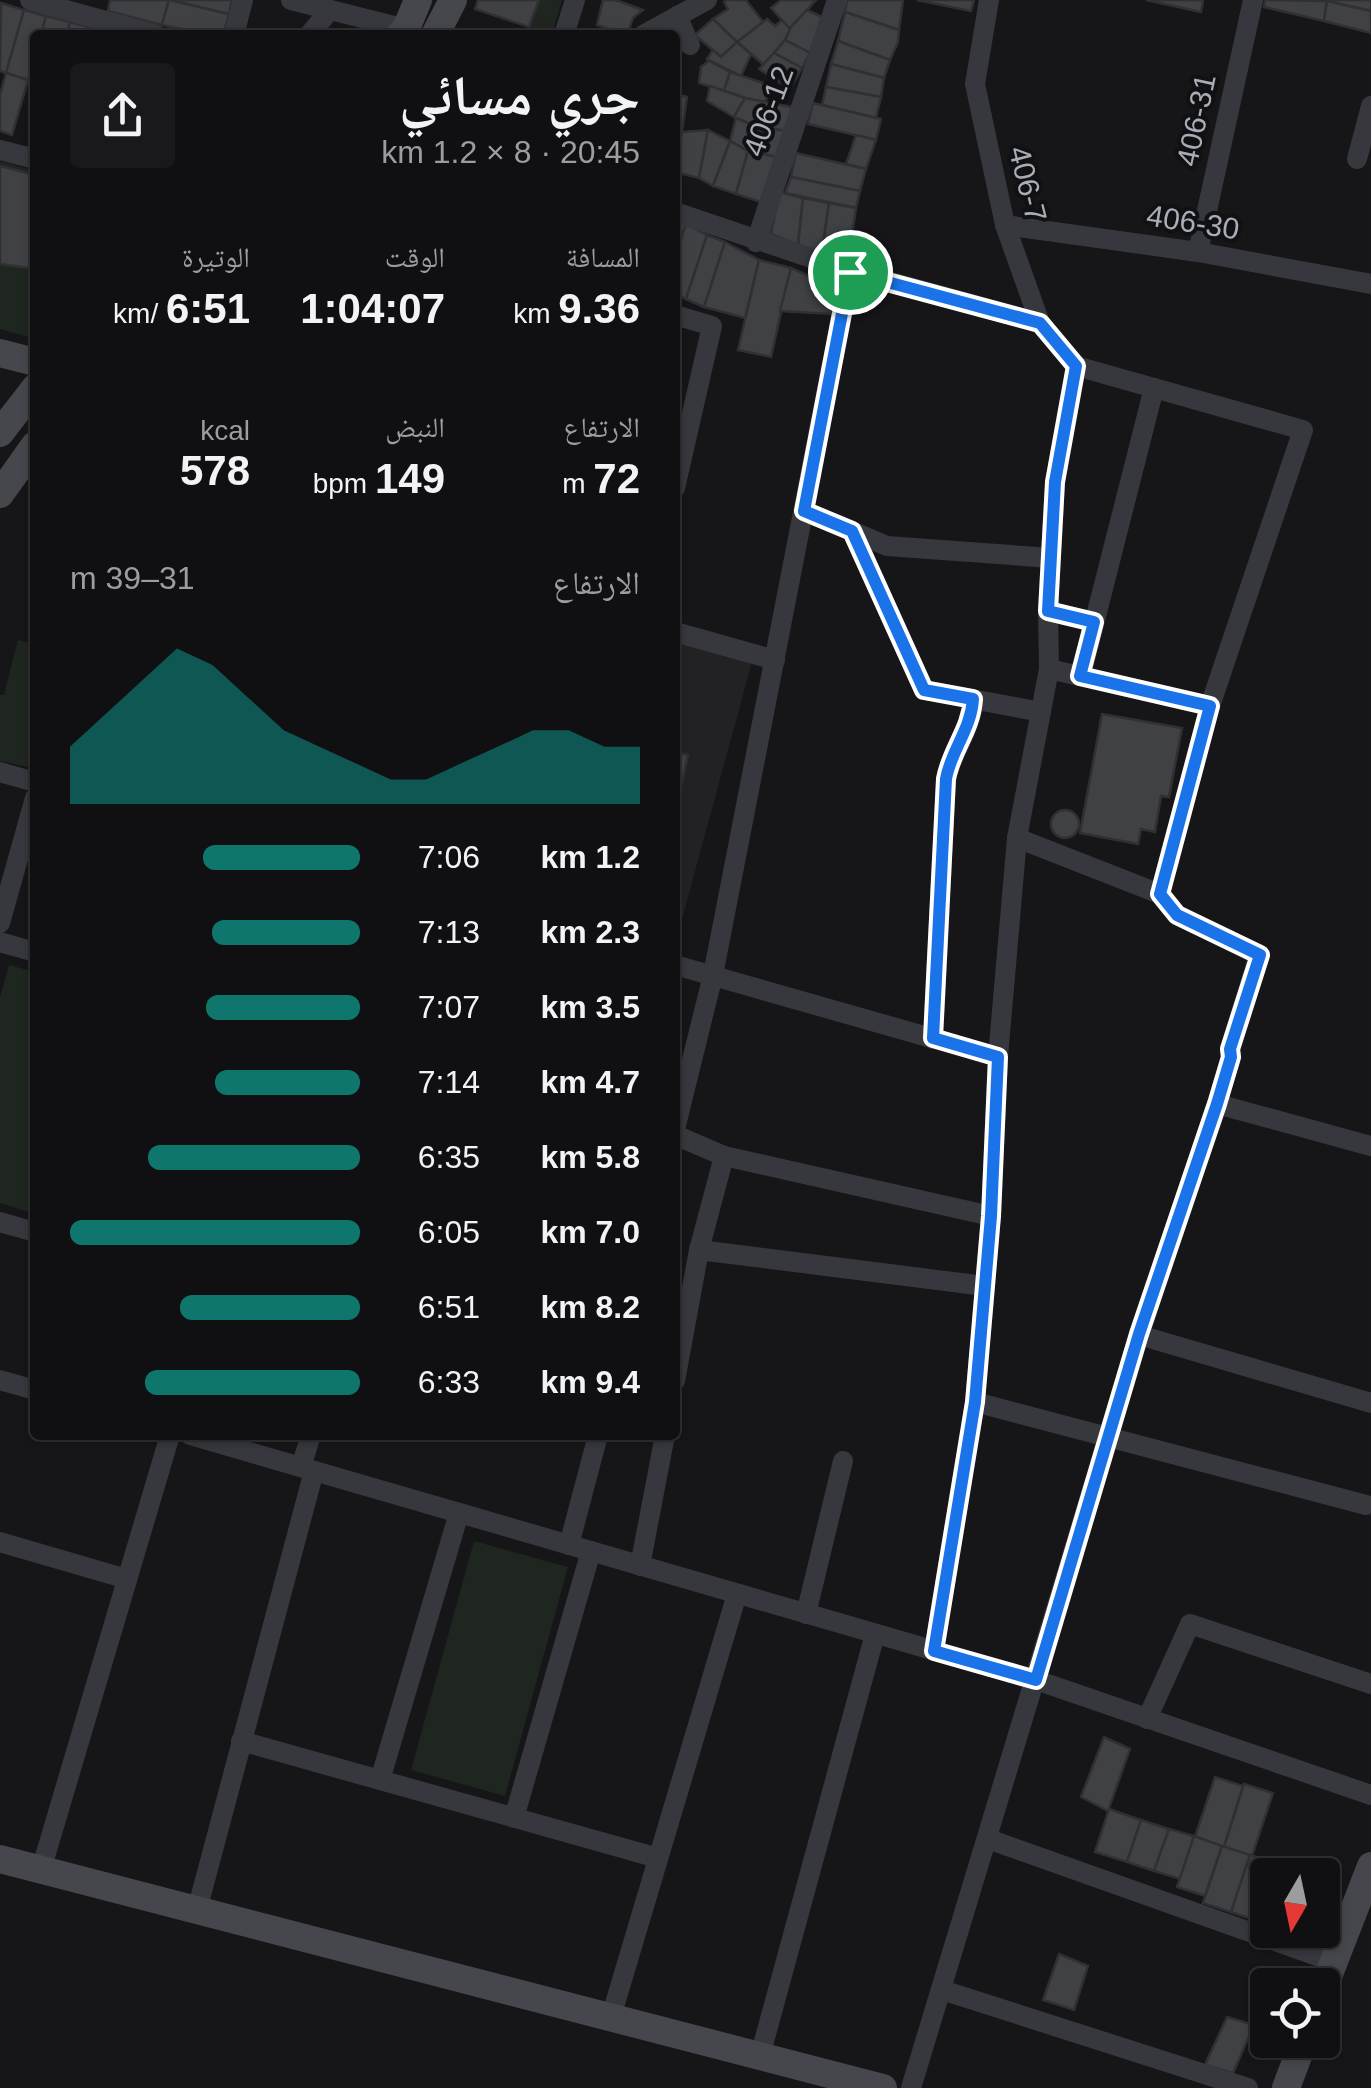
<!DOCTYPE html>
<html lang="ar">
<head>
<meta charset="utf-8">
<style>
  body { margin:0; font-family:Helvetica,"Noto Naskh Arabic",sans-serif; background:#19191b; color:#f1f3f6; direction:rtl; height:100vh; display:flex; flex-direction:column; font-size:38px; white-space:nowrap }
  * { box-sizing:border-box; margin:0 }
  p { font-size:32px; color:#9c9d9f }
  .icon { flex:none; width:55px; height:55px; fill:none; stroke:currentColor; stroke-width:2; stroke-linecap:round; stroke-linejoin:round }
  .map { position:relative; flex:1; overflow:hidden; direction:ltr }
  .sheet { position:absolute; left:30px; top:30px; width:650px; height:1410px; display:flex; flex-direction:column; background:#101012; border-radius:10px; box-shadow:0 2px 8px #0004,0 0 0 2px #303032; direction:rtl }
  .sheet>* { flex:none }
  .needle { width:65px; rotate:189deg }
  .fabs { position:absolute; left:1250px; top:1858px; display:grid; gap:20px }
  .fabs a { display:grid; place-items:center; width:90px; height:90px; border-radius:10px; background:#101012; box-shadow:0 2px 8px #0004,0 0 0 2px #303032; font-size:50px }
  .pin { position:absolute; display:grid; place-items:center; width:85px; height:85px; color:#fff; margin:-42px; border:5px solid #fff; border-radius:50%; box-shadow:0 2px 10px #0007 }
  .round { display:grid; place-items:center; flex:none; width:105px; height:105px; border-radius:10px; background:#19191b }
  .head { display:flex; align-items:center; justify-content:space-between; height:170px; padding:0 40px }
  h1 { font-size:55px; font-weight:800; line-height:75px }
  .stats { display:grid; grid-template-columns:repeat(3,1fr); gap:15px; height:170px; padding:10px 40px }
  .stats div { display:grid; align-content:center }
  .stats b { font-size:42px; font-weight:800 }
  .stats small { font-size:28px; font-weight:400 }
  .stats p { font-size:28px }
  .chart { height:280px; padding:20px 40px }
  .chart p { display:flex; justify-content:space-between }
  .chart svg { width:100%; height:180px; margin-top:10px; fill:#0f766e; opacity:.7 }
  ul { padding:0 40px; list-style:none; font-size:32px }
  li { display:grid; grid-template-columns:160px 120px 1fr; align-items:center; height:75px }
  li i { height:25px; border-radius:12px; background:#0f766e }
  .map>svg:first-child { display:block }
</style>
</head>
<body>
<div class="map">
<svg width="1371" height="2088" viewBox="0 0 1371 2088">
  <rect width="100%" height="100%" fill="#161618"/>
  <polygon fill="#222225" points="675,640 752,662 676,941 675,941"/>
  <g fill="#1e261f">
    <polygon points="539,0 562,0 552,35 524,35"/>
    <polygon points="0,161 35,171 35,339 0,329"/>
    <polygon points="18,640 35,644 35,737 28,767 0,761 0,695 4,695"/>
    <polygon points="9,965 35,972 35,1214 0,1203 0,997"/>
    <polygon points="474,1541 568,1567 505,1796 411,1770"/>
  </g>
  <g fill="#404145" stroke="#303034" stroke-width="2.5">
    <polygon points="110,0 169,0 162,25 108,11"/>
    <polygon points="169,0 229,14 223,35 208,35 162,25"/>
    <polygon points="171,0 232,0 229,14"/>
    <polygon points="478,0 539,0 529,27 475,9"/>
    <polygon points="603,0 616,0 643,10 633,18 627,35 597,25"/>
    <polygon points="727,0 746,0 763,22 737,42 713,19 728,9 724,2"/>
    <polygon points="781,0 816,0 790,29 771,8"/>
    <polygon points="847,0 903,0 899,30 845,12"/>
    <polygon points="917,0 974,0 971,11"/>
    <polygon points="1146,0 1203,0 1201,12"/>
    <polygon points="1265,0 1327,1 1324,21 1264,7"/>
    <polygon points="1371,0 1371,11 1327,1 1327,0"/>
    <polygon points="1327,1 1371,11 1371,33 1324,21"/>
    <polygon points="1,3 24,10 6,73 0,71"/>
    <polygon points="24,10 46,16 41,35 35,35 35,56 28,80 6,73"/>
    <polygon points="807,10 822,17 810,53 785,40 789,29"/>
    <polygon points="845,12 899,30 898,42 890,60 838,41"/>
    <polygon points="46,16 70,22 67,35 41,35"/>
    <polygon points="713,19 737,42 721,57 695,35"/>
    <polygon points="767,19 775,26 782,20 790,29 785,40 764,65 737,42"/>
    <polygon points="70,22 95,29 93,35 67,35"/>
    <polygon points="785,40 810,53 802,68 774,53"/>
    <polygon points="838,41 890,60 884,78 831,64"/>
    <polygon points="737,42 751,54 741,76 707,59 713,50 721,57"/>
    <polygon points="774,53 802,68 790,89 759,69"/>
    <polygon points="709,61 730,72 724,91 699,83 701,67"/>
    <polygon points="831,64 884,78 881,97 826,87"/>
    <polygon points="730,72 772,86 764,104 724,91"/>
    <polygon points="6,73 28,80 12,135 0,131 0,95"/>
    <polygon points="710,86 745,98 734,117 707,101"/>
    <polygon points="826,87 881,97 876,118 822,105"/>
    <polygon points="675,94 687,97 682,132 675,130"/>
    <polygon points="745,98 792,107 786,131 755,126 734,117"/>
    <polygon points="813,103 881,119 876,140 808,124"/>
    <polygon points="736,118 755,126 786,131 777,157 753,154 730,141"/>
    <polygon points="708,130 699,178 675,172 682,132"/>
    <polygon points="708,130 730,141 713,186 699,178"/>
    <polygon points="856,135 876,140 866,169 846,164"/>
    <polygon points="730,141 748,151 736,194 713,186"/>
    <polygon points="748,151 777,157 761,202 736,194"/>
    <polygon points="796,153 866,169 860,191 791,177"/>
    <polygon points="0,166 35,175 35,269 0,264"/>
    <polygon points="791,177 860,191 856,208 785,193"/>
    <polygon points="779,192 803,198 798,245 771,234"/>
    <polygon points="803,198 829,203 822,252 798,245"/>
    <polygon points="829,203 856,208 848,261 822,252"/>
    <polygon points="675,221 686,224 675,259"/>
    <polygon points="686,224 707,235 686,299 675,294 675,259"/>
    <polygon points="707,235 725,242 704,307 686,299"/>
    <polygon points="725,242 759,260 745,318 704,307"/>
    <polygon points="759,260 791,268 771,357 738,350"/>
    <polygon points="791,268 839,289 832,314 780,311"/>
    <polygon points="1102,714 1182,728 1169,797 1161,796 1155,832 1141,829 1138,844 1080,833"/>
    <polygon points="675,752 688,755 681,787 675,786"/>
    <circle cx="1065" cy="824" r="14"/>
    <polygon points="1104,1737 1130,1749 1108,1811 1081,1797"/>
    <polygon points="1215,1777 1243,1786 1224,1847 1195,1837"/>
    <polygon points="1244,1784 1273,1793 1252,1856 1224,1847"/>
    <polygon points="1109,1809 1141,1820 1127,1862 1095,1852"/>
    <polygon points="1141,1820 1169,1829 1154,1871 1127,1862"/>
    <polygon points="1169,1829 1194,1836 1180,1879 1154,1871"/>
    <polygon points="1194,1836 1222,1846 1205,1896 1177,1887"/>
    <polygon points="1222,1846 1250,1855 1231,1912 1203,1903"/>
    <polygon points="1250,1855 1279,1864 1275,1875 1268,1875 1268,1898 1260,1922 1231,1912"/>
    <polygon points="1059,1954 1088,1966 1074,2010 1043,2000"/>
    <polygon points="1227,2017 1254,2025 1233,2073 1205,2065"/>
  </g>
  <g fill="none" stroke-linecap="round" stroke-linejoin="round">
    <g stroke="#37383d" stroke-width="20">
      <polyline points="30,0 156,35"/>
      <polyline points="291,0 406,29"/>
      <polyline points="989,0 975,84 1005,225 1040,323 1076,366"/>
      <polyline points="677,16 690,45"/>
      <polyline points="234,35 243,0"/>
      <polyline points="309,35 330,10"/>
      <polyline points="564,35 575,0"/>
      <polyline points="643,35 707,0"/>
      <polyline points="0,150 35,159"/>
      <polyline points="1357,159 1371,106"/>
      <polyline points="675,212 850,271 1040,323"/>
      <polyline points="1005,225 1198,252 1371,284"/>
      <polyline points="756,242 837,0"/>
      <polyline points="1198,252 1253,0"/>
      <polyline points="675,315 712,326 675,488"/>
      <polyline points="1076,366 1303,430 1210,706 1160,894"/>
      <polyline points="804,511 887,546 1051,558"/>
      <polyline points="852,531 924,690 1041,712"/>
      <polyline points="1048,611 1094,622"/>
      <polyline points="675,632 775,660"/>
      <polyline points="1049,669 1210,706"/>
      <polyline points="1081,675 1154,388"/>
      <polyline points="0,772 35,782"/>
      <polyline points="0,923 35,798"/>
      <polyline points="0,942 35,952"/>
      <polyline points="675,965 998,1057"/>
      <path d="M933,1039L946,779C952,750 972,730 973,699"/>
      <polyline points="1217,1104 1371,1146"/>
      <polyline points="675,1129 713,975 850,271"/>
      <polyline points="675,1135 724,1156 991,1216"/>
      <polyline points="0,1222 35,1232"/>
      <polyline points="699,1250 985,1286"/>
      <polyline points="1139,1335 1371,1403"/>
      <polyline points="0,1380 35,1390"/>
      <polyline points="675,1381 699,1250 724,1156"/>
      <polyline points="975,1402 1366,1505"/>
      <polyline points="190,1435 1036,1680 1371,1795"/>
      <polyline points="301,1467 311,1435"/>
      <polyline points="0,1542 127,1579"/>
      <polyline points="569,1545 598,1435"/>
      <polyline points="640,1566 665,1435"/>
      <polyline points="806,1614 843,1461"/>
      <polyline points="934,1651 975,1402 991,1216 998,1057 1017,838 1049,669 1048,611 1055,482 1076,366"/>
      <polyline points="1147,1719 1190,1624 1371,1684"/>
      <polyline points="241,1741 658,1858"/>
      <polyline points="380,1780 459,1513"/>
      <polyline points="514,1818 591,1551"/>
      <polyline points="988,1839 1334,1962"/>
      <polyline points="41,1870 170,1435"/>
      <polyline points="197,1910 314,1471"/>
      <polyline points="942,1990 1248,2088"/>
      <polyline points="611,2017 737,1594"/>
      <polyline points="760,2056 875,1634"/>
      <polyline points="911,2088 1139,1335 1217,1104 1231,1057 1230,1049 1259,955 1177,915 1160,894 1017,838"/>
    </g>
    <g stroke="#45474d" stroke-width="28">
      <polyline points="400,35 406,29 418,0"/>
      <polyline points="435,35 453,0"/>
      <polyline points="0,353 35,362"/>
      <polyline points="0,433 35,388"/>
      <polyline points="0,494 35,445"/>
      <polyline points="0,1859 883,2088"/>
      <polyline points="1322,1992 1371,1866"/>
      <polyline points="1286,2088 1304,2040"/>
    </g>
  </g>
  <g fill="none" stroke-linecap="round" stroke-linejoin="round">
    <g stroke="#fff" stroke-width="20">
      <path id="route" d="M850,272L1040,323L1076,366L1055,482L1048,611L1094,622L1080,676L1210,706L1160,894L1177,915L1260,955L1230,1049L1231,1057L1217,1104L1139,1334L1036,1680L934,1651L975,1402L991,1216L998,1057L933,1038L946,779C951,750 971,730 973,699L924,690L852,531L804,511Z"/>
    </g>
    <use href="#route" stroke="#1a73e8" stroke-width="12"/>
  </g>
  <g text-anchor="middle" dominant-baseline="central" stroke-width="8" stroke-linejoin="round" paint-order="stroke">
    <g font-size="30" fill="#a8adb8" stroke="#111113">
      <text transform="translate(768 111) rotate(-70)">406-12</text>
      <text transform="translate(1196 120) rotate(-78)">406-31</text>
      <text transform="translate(1028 184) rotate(76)">406-7</text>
      <text transform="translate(1193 222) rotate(9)">406-30</text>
    </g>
  </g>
</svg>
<div class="fabs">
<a><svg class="needle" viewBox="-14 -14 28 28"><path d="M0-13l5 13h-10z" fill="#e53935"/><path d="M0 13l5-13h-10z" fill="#9c9d9f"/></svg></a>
<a><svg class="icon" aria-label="locate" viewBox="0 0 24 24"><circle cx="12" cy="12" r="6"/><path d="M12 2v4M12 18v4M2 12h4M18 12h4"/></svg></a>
</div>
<div class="pin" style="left:850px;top:272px;background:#1e9e55"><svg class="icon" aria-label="arrive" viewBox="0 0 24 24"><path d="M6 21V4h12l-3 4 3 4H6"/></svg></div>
<section class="sheet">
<div class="head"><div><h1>جري مسائي</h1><p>20:45 · 8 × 1.2 km</p></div><a class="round"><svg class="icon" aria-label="share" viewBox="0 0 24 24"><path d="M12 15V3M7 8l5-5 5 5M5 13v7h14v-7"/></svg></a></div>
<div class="stats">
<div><p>المسافة</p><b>9.36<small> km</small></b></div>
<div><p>الوقت</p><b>1:04:07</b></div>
<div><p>الوتيرة</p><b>6:51<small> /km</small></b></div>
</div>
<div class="stats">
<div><p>الارتفاع</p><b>72<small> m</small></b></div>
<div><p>النبض</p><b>149<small> bpm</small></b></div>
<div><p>kcal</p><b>578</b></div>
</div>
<div class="chart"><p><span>الارتفاع</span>31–39 m</p>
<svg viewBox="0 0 160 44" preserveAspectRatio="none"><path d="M0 44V30L10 22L20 14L30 6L40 10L50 18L60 26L70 30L80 34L90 38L100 38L110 34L120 30L130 26L140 26L150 30L160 30V44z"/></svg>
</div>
<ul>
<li><b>1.2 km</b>7:06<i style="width:54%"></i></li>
<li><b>2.3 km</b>7:13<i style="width:51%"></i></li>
<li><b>3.5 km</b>7:07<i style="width:53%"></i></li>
<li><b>4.7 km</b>7:14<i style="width:50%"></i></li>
<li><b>5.8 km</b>6:35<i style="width:73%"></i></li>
<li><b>7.0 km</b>6:05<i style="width:100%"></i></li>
<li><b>8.2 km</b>6:51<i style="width:62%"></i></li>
<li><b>9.4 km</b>6:33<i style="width:74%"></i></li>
</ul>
</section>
</div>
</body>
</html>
